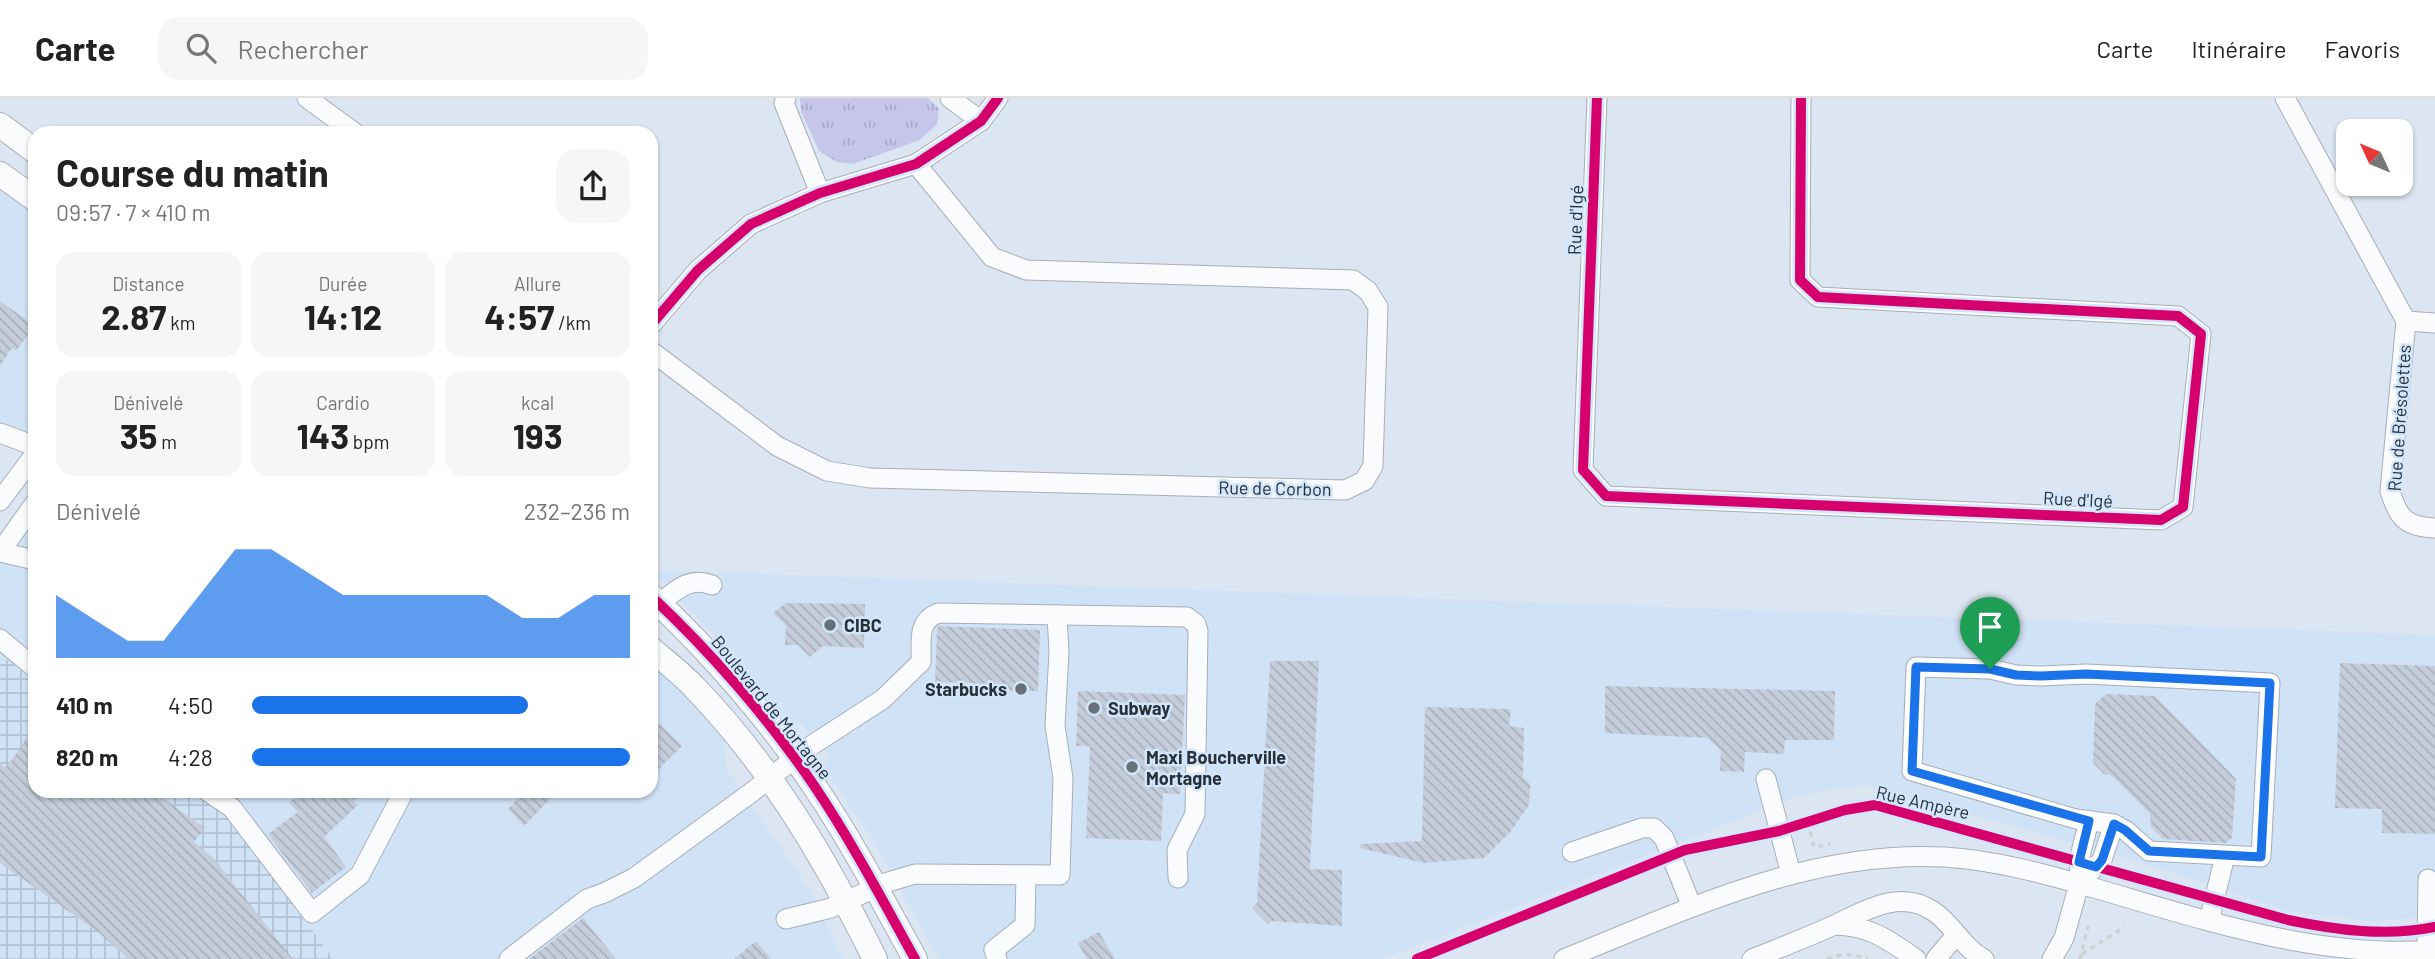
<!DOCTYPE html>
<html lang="fr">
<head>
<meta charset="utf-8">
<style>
  body { margin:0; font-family:Barlow,sans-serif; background:#f6f6f6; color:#222; height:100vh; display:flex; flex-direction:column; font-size:26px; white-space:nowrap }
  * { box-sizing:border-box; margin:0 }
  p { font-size:23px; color:#767676 }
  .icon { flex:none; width:38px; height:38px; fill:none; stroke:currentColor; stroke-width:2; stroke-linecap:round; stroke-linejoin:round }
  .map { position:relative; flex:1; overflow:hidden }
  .panel { position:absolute; left:28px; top:28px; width:630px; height:672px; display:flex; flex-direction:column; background:#fff; border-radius:21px; box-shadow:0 2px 5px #0004 }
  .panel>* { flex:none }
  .needle { width:46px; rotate:314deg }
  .fabs { position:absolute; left:2336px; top:21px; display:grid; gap:14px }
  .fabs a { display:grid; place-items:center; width:77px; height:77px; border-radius:14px; background:#fff; box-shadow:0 2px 5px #0004; font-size:35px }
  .pin { position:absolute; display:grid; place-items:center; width:60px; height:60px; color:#fff; margin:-72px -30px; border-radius:50% 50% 50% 0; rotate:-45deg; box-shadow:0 0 7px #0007 }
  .pin .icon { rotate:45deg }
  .round { display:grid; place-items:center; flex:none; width:74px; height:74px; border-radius:21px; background:#f6f6f6 }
  .summary { display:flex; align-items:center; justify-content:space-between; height:119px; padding:0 28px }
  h1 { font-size:38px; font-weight:700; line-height:52px }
  .metrics { display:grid; grid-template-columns:repeat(3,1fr); gap:10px; height:119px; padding:7px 28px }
  .metrics div { display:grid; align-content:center; border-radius:18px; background:#f6f6f6; text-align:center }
  .metrics b { font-size:35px; font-weight:700 }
  .metrics small { font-size:19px; font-weight:400 }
  .metrics p { font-size:19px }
  .chart { height:196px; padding:14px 28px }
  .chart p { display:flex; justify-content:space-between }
  .chart svg { width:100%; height:126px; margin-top:7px; fill:#1a73e8; opacity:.7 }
  ul { padding:0 28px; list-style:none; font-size:23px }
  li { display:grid; grid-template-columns:112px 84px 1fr; align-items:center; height:52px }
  li i { height:18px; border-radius:9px; background:#1a73e8 }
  header { display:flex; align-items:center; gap:42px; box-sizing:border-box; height:98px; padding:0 35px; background:#fff; border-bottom:2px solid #e0e0e0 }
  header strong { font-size:33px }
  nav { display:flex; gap:38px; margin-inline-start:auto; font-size:24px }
  .search { width:490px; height:63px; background:#f6f6f6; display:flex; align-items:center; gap:18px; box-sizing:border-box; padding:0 24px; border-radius:21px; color:#767676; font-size:26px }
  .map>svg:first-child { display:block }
</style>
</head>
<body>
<header>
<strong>Carte</strong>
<div class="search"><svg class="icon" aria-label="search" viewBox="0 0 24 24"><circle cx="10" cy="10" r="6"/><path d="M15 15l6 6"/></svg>Rechercher</div>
<nav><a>Carte</a><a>Itinéraire</a><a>Favoris</a></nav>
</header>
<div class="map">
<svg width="2435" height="861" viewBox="0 0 2435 861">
  <defs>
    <pattern id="industrial-grid" width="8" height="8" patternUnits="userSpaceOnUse" patternTransform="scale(1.75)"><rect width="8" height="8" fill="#cfe2f6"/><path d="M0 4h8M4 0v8" fill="none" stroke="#b2c2d4"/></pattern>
    <pattern id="grass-tufts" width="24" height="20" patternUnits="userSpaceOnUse" patternTransform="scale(1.75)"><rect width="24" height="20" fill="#c5c6e9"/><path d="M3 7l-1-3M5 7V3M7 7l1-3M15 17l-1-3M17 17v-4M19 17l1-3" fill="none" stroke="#a9aac9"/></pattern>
    <pattern id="building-back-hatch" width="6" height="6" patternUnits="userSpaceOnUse" patternTransform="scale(1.75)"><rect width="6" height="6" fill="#c5cddb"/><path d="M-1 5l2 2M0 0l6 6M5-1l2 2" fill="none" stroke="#a9b0bd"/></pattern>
  </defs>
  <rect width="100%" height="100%" fill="#dbe6f2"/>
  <g fill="#cfe2f6">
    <polygon points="0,86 35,112 35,320 14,347 0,337"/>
    <polygon points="35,419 35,582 0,557 0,468"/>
    <polygon points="651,472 2435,537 2435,819 2370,823 2288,813 2129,761 1865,687 1800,697 1384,861 939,861 872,741 823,668 830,660 803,627 786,621 738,561"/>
    <polygon points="651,564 668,578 724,639 727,672 810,792 843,861 333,861 234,724 190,693 651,693"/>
  </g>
  <polygon fill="url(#industrial-grid)" points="0,557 35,582 35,693 190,693 234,724 333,861 0,861"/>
  <polygon fill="url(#grass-tufts)" points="800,0 928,0 939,11 937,26 920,42 853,66 837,64 819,53 801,13"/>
  <g fill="url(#building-back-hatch)">
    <polygon points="0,203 35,228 16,253 12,250 0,268"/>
    <polygon points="786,505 865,506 864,550 823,548 810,559 798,547 785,547 786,528 773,515"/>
    <polygon points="939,528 1040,532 1038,593 974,591 974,585 935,584 937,531"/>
    <polygon points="1270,563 1319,563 1310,771 1342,772 1342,828 1272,823 1268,826 1252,810 1257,805"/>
    <polygon points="2340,565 2435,568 2435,736 2382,735 2382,711 2335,710"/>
    <polygon points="1605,588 1835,593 1834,642 1785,642 1784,656 1745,654 1744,674 1720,673 1721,653 1708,640 1605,635"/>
    <polygon points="1078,593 1185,597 1180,696 1163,695 1161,743 1086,740 1090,648 1076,648"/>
    <polygon points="2106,596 2155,598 2236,681 2232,740 2226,745 2163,741 2151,729 2150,716 2111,677 2104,676 2093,665 2095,606"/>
    <polygon points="1425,609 1511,611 1509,628 1524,630 1523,679 1530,686 1529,707 1511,733 1484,760 1424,765 1360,750 1361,746 1422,743"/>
    <polygon points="660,626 682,648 651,679 651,635"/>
    <polygon points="35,628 35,693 108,693 120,702 125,693 153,693 205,730 194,744 214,761 293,861 129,861 98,834 0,765 0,665 6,670"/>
    <polygon points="302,693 363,693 353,703 358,707 324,739 346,769 312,795 268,736 298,714 289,705"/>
    <polygon points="525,693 558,693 524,728 508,711"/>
    <polygon points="583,820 616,861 529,861"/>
    <polygon points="1099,834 1115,861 1087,861 1078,845"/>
    <polygon points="756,843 771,861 734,861"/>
  </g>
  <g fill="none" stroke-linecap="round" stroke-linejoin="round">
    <g stroke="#a6aeb8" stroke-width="21">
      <g id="minor">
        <polyline points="307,0 355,35"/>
        <polyline points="786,0 784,5 820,95"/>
        <polyline points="950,0 981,23"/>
        <polyline points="1597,0 1583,372 1606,398 2161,422 2183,409 2201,236 2178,218 1818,199 1800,182 1801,0"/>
        <path d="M2285,0L2406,223L2390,393C2398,420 2406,429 2435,430"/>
        <polyline points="2406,223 2435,225"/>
        <polyline points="651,227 698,172 751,126 820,95 916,66 981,23 998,0"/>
        <polyline points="651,253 777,348 827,373 870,380 1345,392 1364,383 1373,368 1378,209 1368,193 1353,182 1026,172 992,159 916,66"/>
        <polyline points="0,335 35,348"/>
        <polyline points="0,403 35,356"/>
        <polyline points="0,454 35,405"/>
        <polyline points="0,454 35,462"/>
        <path d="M659,506C676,492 690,478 712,487"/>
        <polyline points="0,541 35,570"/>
        <polygon points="1916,569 1990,571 2016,577 2041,578 2086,576 2270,585 2261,759 2149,753 2125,732 2114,726 2076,721 1912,673"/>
        <polyline points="1766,681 1791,776"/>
        <polyline points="207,693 232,710 312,815 360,777 404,693"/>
        <polyline points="1572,754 1642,730 1654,730 1664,740 1692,809"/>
        <polyline points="2079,786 2102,762 2114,726"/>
        <polyline points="786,821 831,810 888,784 915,776 1060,777 1063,680 1055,628 1059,554 1057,517"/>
        <polyline points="2209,823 2225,758"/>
        <path d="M1835,827C1870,828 1887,841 1916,861"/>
        <polyline points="2427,853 2428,781"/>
        <path d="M509,861L587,801L604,795L634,780L752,694L809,649L883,601L921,564C922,544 916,524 938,515L1187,519L1196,526L1198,533L1195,716L1177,752L1178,780"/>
        <polyline points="997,861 994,852 1025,827 1026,777"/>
        <path d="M1564,861C1686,812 1809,752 1944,759C1995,762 2045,776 2094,790C2205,822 2318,861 2435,852"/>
        <path d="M1752,861C1779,850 1806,840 1832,828C1863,814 1899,790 1933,813C1953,826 1962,849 1984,861"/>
        <polyline points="1936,861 1956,837"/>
        <polyline points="2052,861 2064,840 2079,786 2080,758 2089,723"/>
      </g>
    </g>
    <g stroke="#a6aeb8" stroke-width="26">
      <g id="major">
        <polyline points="0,27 35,53"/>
        <polyline points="0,76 35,101"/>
        <path d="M651,498C710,553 770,622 815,689C852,744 883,803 915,861"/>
        <path d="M651,551C666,564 682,576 695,590C772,670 826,762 875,861"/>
      </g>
    </g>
    <g stroke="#ced1d4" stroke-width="3.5" stroke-dasharray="5 5" stroke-linecap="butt">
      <polyline points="1808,724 1814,749 1831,746"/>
      <polyline points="2082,856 2125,829"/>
      <path d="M1827,861C1841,855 1854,856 1868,861"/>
      <polyline points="2080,861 2088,828"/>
    </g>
    <use href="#minor" stroke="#fafbfd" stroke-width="19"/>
    <use href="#major" stroke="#fafbfd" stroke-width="24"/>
    <g stroke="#d2e6fb" stroke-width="15">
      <g id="cycleway">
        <polyline points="1597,0 1583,372 1606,398 2161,422 2183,409 2201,236 2178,218 1818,199 1800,182 1801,0"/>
        <polyline points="651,227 698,172 751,126 820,95 916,66 981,23 998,0"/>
        <path d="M651,498C710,553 770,622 815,689C852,744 883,803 915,861"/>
        <path d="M1417,861L1685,752L1779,733L1845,712L1875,707L2288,822C2336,832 2386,839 2435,829"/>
      </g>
    </g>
    <use href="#cycleway" stroke="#d6006c" stroke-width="10"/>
  </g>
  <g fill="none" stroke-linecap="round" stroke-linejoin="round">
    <g stroke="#fff" stroke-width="14">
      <polygon id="route" points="1916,569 1990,571 2016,577 2041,578 2086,576 2270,585 2261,759 2149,753 2125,732 2114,726 2102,762 2096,769 2079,764 2089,723 1912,673"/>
    </g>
    <use href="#route" stroke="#1a73e8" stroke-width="9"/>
  </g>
  <g fill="#677079" stroke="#d2e6fb" stroke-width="2.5">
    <circle cx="830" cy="527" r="7"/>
    <circle cx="1021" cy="591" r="7"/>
    <circle cx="1094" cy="610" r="7"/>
    <circle cx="1132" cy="669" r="7"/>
  </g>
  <g text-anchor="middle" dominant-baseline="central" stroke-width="5" stroke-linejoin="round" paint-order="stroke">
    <g font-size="18" fill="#283038" stroke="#d2e6fb">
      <text transform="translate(1575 122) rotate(-88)">Rue d'Igé</text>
      <text transform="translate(2399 320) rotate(-86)">Rue de Brésolettes</text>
      <text transform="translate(1275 390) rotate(1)">Rue de Corbon</text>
      <text transform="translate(2078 401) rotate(3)">Rue d'Igé</text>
      <text transform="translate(772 609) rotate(51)">Boulevard de Mortagne</text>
      <text transform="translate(1923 704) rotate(13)">Rue Ampère</text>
    </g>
    <g font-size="18" font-weight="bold" fill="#283038" stroke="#d2e6fb" text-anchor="start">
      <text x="844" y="527">CIBC</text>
      <text x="1007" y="591" text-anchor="end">Starbucks</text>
      <text x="1108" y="610">Subway</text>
      <text x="1146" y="659">Maxi Boucherville<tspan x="1146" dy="21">Mortagne</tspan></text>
    </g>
  </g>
</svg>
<div class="fabs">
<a><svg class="needle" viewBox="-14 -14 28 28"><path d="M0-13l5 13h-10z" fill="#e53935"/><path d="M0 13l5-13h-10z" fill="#767676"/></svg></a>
</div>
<div class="pin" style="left:1990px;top:571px;background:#1e9e55"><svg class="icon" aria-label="arrive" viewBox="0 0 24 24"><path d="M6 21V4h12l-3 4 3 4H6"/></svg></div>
<section class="panel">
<div class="summary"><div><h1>Course du matin</h1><p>09:57 · 7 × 410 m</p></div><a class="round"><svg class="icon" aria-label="share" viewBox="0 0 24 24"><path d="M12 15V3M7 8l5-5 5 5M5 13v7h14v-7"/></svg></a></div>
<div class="metrics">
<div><p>Distance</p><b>2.87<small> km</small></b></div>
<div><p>Durée</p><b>14:12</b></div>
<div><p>Allure</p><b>4:57<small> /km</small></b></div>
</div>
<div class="metrics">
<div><p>Dénivelé</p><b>35<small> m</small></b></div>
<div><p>Cardio</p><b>143<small> bpm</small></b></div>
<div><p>kcal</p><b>193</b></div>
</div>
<div class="chart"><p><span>Dénivelé</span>232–236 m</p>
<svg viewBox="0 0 160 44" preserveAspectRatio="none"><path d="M0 44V22L10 30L20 38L30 38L40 22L50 6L60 6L70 14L80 22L90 22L100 22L110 22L120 22L130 30L140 30L150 22L160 22V44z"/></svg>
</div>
<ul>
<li><b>410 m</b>4:50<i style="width:73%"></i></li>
<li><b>820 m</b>4:28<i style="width:100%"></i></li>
</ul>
</section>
</div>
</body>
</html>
